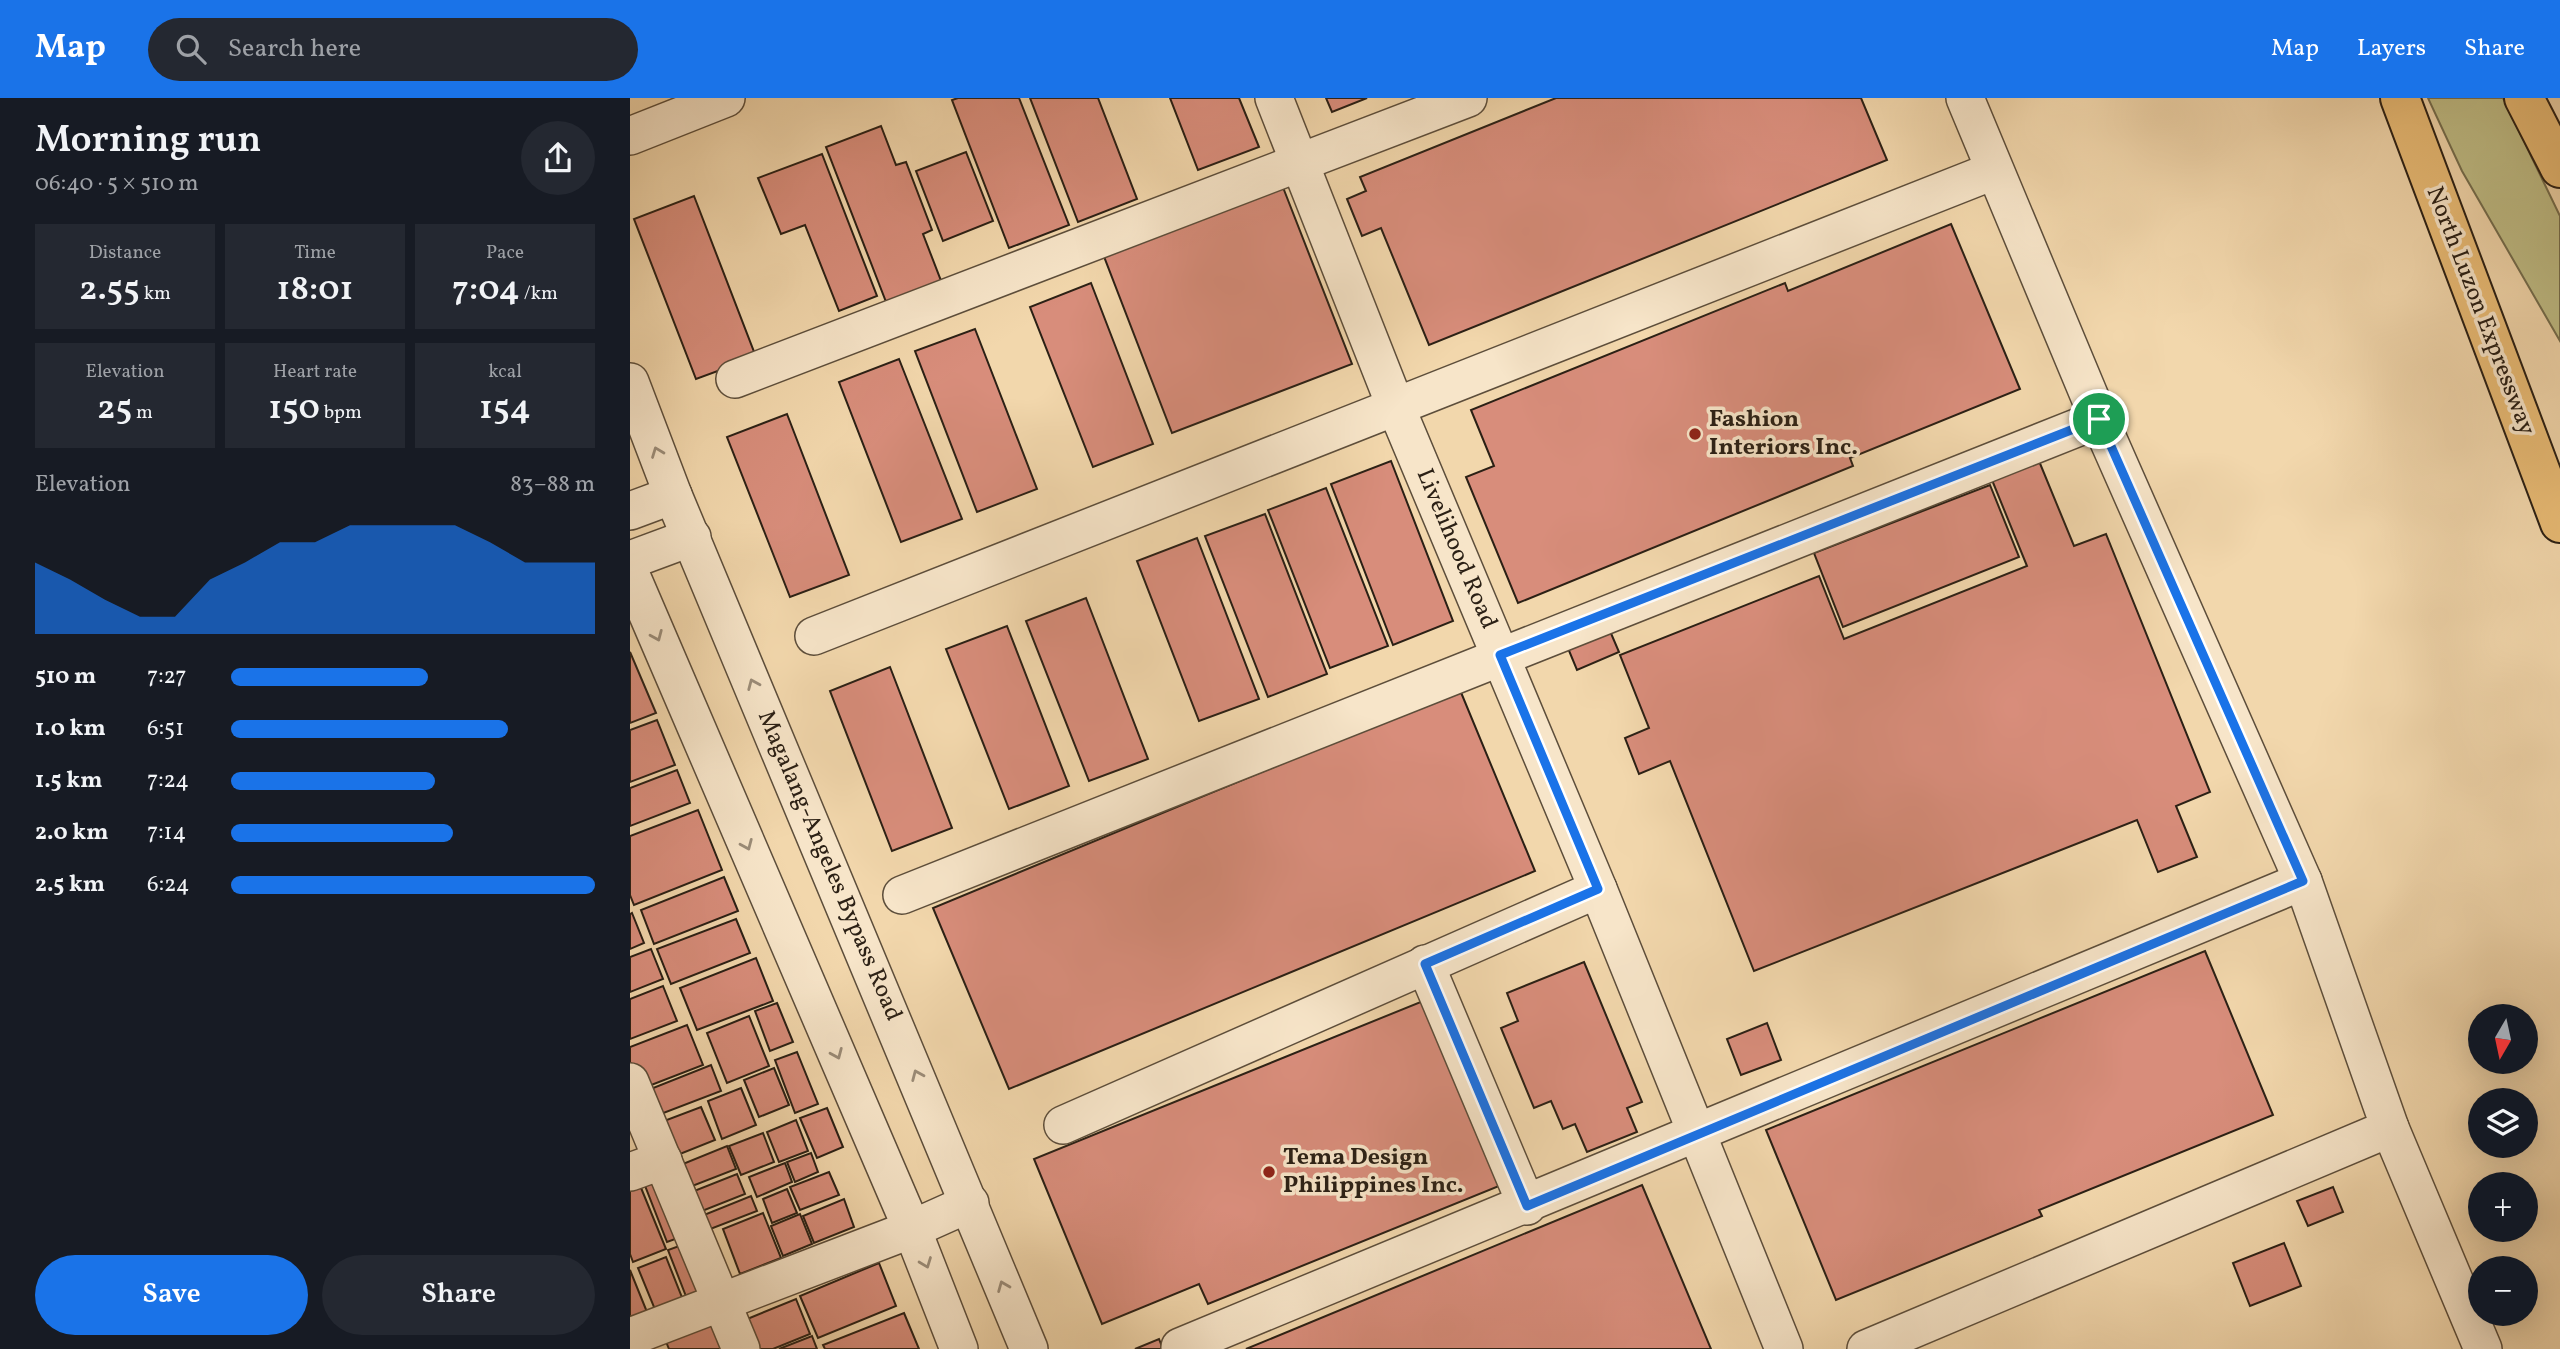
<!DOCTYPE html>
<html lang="en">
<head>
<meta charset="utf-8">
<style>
  body { margin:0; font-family:Vollkorn,serif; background:#242831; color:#f1f3f6; height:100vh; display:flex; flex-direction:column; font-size:26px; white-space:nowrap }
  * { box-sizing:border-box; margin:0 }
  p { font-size:23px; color:#9ea1a6 }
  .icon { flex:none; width:38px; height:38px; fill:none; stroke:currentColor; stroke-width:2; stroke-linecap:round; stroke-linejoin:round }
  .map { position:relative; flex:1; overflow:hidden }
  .side { display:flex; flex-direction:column; background:#171b24; width:630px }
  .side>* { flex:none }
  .needle { width:46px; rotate:189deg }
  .fabs { position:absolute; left:1838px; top:906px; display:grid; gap:14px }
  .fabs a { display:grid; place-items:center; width:70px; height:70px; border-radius:50%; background:#171b24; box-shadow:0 7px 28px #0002; font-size:35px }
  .pin { position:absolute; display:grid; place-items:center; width:60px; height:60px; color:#fff; margin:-30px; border:4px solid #fff; border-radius:50%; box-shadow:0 2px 7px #0007 }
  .round { display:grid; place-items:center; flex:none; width:74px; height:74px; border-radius:37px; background:#242831 }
  .head { display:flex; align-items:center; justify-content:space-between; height:119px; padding:0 35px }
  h1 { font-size:38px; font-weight:600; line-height:52px }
  .stats { display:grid; grid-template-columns:repeat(3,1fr); gap:10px; height:119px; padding:7px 35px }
  .stats div { display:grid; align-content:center; border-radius:0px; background:#242831; text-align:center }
  .stats b { font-size:35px; font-weight:600 }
  .stats small { font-size:19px; font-weight:400 }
  .stats p { font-size:19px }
  .chart { height:196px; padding:14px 35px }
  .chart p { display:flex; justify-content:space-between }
  .chart svg { width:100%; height:126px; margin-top:7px; fill:#1a73e8; opacity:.7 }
  .action { display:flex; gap:14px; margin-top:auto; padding:14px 35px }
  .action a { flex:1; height:80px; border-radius:42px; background:#1a73e8; color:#fff; font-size:28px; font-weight:600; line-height:80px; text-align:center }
  .action a+a { background:#242831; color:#f1f3f6 }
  ul { padding:0 35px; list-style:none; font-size:23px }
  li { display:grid; grid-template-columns:112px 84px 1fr; align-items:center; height:52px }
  li i { height:18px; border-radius:9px; background:#1a73e8 }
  header { display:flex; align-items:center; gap:42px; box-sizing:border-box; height:98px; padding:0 35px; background:#1a73e8; color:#fff }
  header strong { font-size:33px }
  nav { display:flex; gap:38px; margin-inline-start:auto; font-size:24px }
  .search { width:490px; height:63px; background:#242831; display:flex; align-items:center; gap:18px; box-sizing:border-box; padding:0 24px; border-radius:38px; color:#9ea1a6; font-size:26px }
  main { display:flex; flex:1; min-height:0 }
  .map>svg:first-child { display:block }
</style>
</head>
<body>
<header>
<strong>Map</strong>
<div class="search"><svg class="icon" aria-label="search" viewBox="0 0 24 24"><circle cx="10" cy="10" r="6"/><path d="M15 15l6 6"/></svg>Search here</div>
<nav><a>Map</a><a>Layers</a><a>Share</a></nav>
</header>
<main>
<section class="side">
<div class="head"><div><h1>Morning run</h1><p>06:40 · 5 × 510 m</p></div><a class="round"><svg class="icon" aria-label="share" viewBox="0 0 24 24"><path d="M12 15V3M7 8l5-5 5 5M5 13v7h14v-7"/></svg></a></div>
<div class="stats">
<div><p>Distance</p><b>2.55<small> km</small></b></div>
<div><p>Time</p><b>18:01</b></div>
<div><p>Pace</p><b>7:04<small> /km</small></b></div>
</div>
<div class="stats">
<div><p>Elevation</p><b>25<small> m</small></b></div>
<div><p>Heart rate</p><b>150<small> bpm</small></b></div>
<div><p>kcal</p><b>154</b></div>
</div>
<div class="chart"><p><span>Elevation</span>83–88 m</p>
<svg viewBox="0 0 160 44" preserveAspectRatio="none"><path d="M0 44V19L10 25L20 32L30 38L40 38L50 25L60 19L70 12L80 12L90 6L100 6L110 6L120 6L130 12L140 19L150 19L160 19V44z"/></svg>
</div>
<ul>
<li><b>510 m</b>7:27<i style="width:54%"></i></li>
<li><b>1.0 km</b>6:51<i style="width:76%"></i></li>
<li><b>1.5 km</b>7:24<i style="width:56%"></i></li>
<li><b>2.0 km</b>7:14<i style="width:61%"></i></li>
<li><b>2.5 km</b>6:24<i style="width:100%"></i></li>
</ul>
<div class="action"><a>Save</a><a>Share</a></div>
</section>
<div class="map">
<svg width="1930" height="1251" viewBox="0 0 1930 1251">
  <rect width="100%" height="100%" fill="#f2d7ac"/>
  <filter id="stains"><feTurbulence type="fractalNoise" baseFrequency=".00286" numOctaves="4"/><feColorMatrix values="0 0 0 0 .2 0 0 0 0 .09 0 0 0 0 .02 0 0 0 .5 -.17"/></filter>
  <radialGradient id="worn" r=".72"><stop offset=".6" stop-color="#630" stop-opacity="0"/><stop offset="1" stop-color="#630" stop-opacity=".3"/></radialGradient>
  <polygon fill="#bfbd86" stroke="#756e4e" stroke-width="2" points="1798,0 1873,0 1930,118 1930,243 1832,73"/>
  <g fill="#d88d7b" stroke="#2b2015" stroke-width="2">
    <polygon points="328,0 389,0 439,127 379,150 322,2"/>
    <polygon points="400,0 468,0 507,101 448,124"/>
    <polygon points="540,0 609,0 629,49 568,72"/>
    <polygon points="696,0 737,0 702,14"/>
    <polygon points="926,0 1231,0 1257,62 799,247 751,130 732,138 717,101 736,93 730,79"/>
    <polygon points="251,28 266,67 276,64 302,132 293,136 313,188 258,209 196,49"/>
    <polygon points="336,54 363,123 313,143 286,73"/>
    <polygon points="192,56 247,198 209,213 175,127 151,136 128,80"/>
    <polygon points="647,74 722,266 542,335 468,143"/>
    <polygon points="64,98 126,259 66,281 4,121"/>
    <polygon points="1321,126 1390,291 1220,360 1223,368 888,505 836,379 864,368 841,312 1155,185 1158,193"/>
    <polygon points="461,185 523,346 463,369 400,209"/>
    <polygon points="345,231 407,391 347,414 285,253"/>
    <polygon points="269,261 332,421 271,444 209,284"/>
    <polygon points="157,316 219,477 160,499 97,339"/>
    <polygon points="761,363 823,523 763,547 701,386"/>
    <polygon points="1409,363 1444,448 1476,436 1580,694 1546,708 1567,759 1528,774 1507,722 1124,873 1040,663 1009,676 995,640 1019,630 990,557 1189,478 1214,541 1397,468 1362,382"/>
    <polygon points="1360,387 1389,459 1213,529 1184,455"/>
    <polygon points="696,390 758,548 700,570 638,412"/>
    <polygon points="635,416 697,576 638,599 575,438"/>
    <polygon points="567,440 629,601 569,623 507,463"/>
    <polygon points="456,500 518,661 459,683 396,523"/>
    <polygon points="977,526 989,554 947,572 935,543"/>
    <polygon points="377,528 439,688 379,711 316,551"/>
    <polygon points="0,554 26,615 0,625"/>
    <polygon points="260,569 322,730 262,753 200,593"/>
    <polygon points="830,592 905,773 379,991 303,810"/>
    <polygon points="27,622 45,667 0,684 0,632"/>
    <polygon points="47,672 60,705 0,728 0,690"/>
    <polygon points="68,712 92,772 4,807 0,797 0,738"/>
    <polygon points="94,779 108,813 24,846 11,812"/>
    <polygon points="2,815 14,845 0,851 0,816"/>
    <polygon points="106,821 120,855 41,886 27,851"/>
    <polygon points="21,851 33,881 0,894 0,859"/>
    <polygon points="1575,853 1643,1017 1409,1112 1412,1118 1206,1202 1136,1032"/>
    <polygon points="126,860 143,903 67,932 50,890"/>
    <polygon points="954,864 1012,1004 997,1010 1007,1034 957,1054 945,1026 933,1031 921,1003 904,1010 871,930 888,923 877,895"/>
    <polygon points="33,888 47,923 0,941 0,901"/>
    <polygon points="798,901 874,1086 578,1206 569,1186 472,1226 404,1061"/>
    <polygon points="147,905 163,944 140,953 125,913"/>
    <polygon points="119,918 139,968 97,985 77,935"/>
    <polygon points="1137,925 1151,962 1111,977 1097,941"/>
    <polygon points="57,927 73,967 11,991 0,964 0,949"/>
    <polygon points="167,954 188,1006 165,1015 145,962"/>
    <polygon points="81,967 91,993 23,1019 13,994"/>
    <polygon points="144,970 159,1007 129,1019 114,982"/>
    <polygon points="111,990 126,1027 92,1041 78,1003"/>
    <polygon points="71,1009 85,1042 40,1060 26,1026"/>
    <polygon points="197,1010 213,1049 187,1060 170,1020"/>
    <polygon points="166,1022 178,1053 149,1064 137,1034"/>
    <polygon points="133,1035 144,1064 111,1077 99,1048"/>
    <polygon points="97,1048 106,1071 52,1092 43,1070"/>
    <polygon points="181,1055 188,1074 165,1084 157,1064"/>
    <polygon points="155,1065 162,1084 127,1099 119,1079"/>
    <polygon points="33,1071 59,1136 37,1144 12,1080"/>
    <polygon points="199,1074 209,1097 170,1112 160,1089"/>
    <polygon points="107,1076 115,1096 62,1117 54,1097"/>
    <polygon points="7,1080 36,1151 3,1164 0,1156 0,1083"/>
    <polygon points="1012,1087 1081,1251 616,1251"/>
    <polygon points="1703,1089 1713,1114 1678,1128 1667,1103"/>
    <polygon points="157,1091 167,1115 142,1125 133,1101"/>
    <polygon points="121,1098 127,1113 70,1135 64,1121"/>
    <polygon points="214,1101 224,1129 184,1145 173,1118"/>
    <polygon points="133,1115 151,1160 110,1176 93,1131"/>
    <polygon points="170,1116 182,1146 153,1158 141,1128"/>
    <polygon points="63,1143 84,1196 59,1206 38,1152"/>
    <polygon points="1654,1145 1671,1188 1620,1208 1603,1165"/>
    <polygon points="36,1159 53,1202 26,1214 8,1170"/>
    <polygon points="249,1165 266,1208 188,1240 170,1198"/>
    <polygon points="0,1172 17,1214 0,1221"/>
    <polygon points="166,1201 180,1236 143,1251 116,1251 105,1226"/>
    <polygon points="274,1215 289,1251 195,1251 193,1247"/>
    <polygon points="89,1220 101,1251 39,1251 35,1241"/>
    <polygon points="182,1238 187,1251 149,1251"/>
    <polygon points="529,1241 533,1251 505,1251"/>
  </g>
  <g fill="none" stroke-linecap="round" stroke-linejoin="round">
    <g stroke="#5d4e3b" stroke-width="40">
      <g id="minor">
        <polyline points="644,0 765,307 968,791 1154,1251"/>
        <polyline points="0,38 96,0"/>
        <polyline points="105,281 838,0"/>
        <polyline points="0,284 43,397 399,1251"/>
        <polyline points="0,413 43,397"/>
        <polyline points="0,462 62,439"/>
        <polyline points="0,475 282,1131 329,1251"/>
        <polyline points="184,538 1363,73"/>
        <polyline points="272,797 1469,321"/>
        <polyline points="795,866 897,1108"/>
        <polyline points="0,984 111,1251"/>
        <polyline points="433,1027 968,791"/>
        <polyline points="1760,1030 1853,1251"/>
        <polyline points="0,1074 33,1062"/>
        <polyline points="0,1239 282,1131 340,1105"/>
        <polyline points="550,1249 1673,783"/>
        <polyline points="1236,1251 1760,1030 1673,783 1469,321 1335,0"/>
      </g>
    </g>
    <g stroke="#2b2015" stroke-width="42">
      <g id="highway">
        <polyline points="1770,0 1930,425"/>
        <polyline points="1894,0 1930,70"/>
      </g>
    </g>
    <use href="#minor" stroke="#f7e5c9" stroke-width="37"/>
    <use href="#highway" stroke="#e9bc76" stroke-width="38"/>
  </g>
  <defs><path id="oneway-chevron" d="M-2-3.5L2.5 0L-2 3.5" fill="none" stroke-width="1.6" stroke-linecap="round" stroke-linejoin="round" transform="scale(1.75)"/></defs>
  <g stroke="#9b8c78">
    <use href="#oneway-chevron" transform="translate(27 354) rotate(-111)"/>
    <use href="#oneway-chevron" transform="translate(27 538) rotate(67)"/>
    <use href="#oneway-chevron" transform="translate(123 586) rotate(-113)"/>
    <use href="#oneway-chevron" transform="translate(117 747) rotate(67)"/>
    <use href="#oneway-chevron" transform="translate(207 956) rotate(67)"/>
    <use href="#oneway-chevron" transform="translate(287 977) rotate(-113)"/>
    <use href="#oneway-chevron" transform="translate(296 1165) rotate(69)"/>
    <use href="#oneway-chevron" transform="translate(373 1188) rotate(-112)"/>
  </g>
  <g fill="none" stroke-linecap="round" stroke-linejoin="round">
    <g stroke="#fff" stroke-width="14">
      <polygon id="route" points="1469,321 1673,783 897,1108 795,866 968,791 870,557"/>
    </g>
    <use href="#route" stroke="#1a73e8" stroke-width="9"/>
  </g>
  <g fill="#8f2418" stroke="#f7e5c9" stroke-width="2.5">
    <circle cx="1065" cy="336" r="7"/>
    <circle cx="639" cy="1074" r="7"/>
  </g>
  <g text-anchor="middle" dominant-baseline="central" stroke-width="7" stroke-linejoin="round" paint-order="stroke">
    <g font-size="24" fill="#2b2015" stroke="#f7e5c9">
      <text transform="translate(1850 213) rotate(69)">North Luzon Expressway</text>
      <text transform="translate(826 451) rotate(67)">Livelihood Road</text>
      <text transform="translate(199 768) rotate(67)">Magalang-Angeles Bypass Road</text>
    </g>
    <g font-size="24" font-weight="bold" fill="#2b2015" stroke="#f7e5c9" text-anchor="start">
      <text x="1079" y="322">Fashion<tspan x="1079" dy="28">Interiors Inc.</tspan></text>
      <text x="653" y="1060">Tema Design<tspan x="653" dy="28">Philippines Inc.</tspan></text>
    </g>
  </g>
  <rect width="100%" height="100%" filter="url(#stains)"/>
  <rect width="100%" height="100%" fill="url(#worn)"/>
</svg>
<div class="fabs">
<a><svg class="needle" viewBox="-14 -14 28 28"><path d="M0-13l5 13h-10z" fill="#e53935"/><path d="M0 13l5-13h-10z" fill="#9ea1a6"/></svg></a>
<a><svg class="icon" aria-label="layers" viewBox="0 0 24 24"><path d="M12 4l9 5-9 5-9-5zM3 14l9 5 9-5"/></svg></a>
<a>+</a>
<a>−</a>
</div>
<div class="pin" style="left:1469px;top:321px;background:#1e9e55"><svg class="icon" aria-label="arrive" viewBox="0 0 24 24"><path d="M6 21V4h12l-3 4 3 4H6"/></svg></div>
</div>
</main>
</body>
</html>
